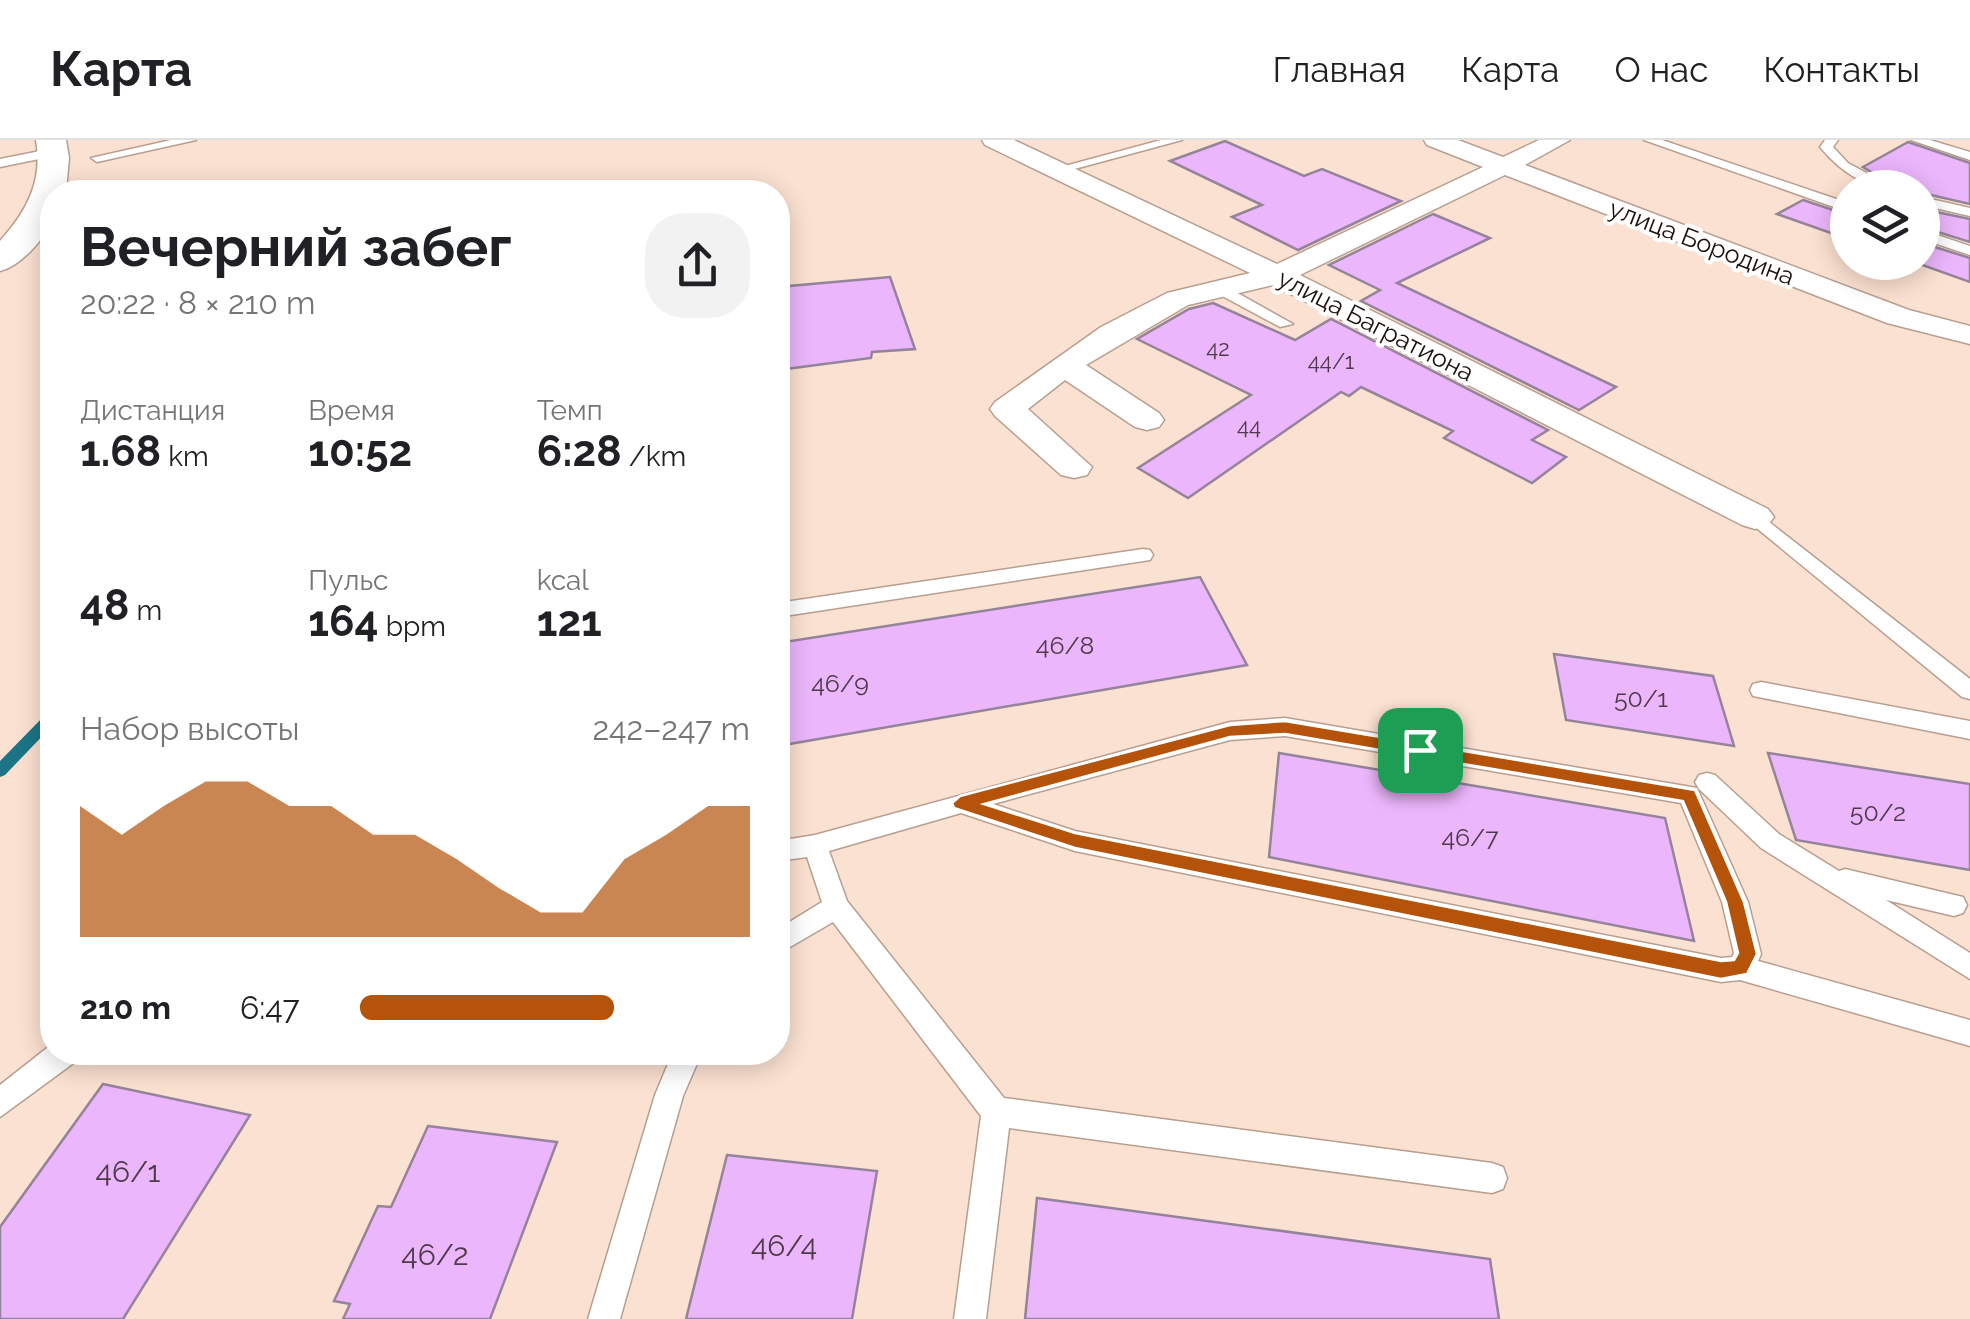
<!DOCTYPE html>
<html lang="ru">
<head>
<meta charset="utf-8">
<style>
  body { margin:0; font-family:Raleway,sans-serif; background:#f2f2f2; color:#202124; height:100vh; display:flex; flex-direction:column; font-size:38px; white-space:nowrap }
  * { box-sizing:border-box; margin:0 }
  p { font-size:32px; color:#757577 }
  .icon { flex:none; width:55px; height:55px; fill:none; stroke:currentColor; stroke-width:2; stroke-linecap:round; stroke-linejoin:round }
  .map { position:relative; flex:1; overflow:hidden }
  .sheet { position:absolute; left:40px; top:40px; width:750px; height:885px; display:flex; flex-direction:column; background:#fff; border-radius:40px; box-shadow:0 5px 25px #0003 }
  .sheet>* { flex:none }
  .tools { position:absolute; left:1830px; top:30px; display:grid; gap:20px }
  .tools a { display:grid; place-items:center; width:110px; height:110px; border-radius:50%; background:#fff; box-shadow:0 5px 25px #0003; font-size:50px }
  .pin { position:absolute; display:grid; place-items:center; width:85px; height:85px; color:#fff; margin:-42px; border-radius:20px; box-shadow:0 5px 15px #0006 }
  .round { display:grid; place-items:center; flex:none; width:105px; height:105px; border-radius:40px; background:#f2f2f2 }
  .head { display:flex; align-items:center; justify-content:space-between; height:170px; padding:0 40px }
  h1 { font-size:55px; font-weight:700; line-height:75px }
  .metrics { display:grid; grid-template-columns:repeat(3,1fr); gap:15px; height:170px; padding:10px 40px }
  .metrics div { display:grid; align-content:center }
  .metrics b { font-size:42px; font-weight:700 }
  .metrics small { font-size:28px; font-weight:400 }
  .metrics p { font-size:28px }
  .chart { height:280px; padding:20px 40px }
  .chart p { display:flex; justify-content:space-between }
  .chart svg { width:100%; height:180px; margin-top:10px; fill:#b45309; opacity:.7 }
  ul { padding:0 40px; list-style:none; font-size:32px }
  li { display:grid; grid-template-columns:160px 120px 1fr; align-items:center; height:75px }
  li i { height:25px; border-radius:12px; background:#b45309 }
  header { display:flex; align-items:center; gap:60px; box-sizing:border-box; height:140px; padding:0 50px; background:#fff; border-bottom:2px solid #e0e0e0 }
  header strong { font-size:48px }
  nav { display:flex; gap:55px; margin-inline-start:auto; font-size:35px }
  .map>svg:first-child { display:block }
</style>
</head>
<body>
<header>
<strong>Карта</strong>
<nav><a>Главная</a><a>Карта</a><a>О нас</a><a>Контакты</a></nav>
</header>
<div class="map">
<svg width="1970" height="1179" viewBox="0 0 1970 1179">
  <rect width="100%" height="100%" fill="#fbe1d1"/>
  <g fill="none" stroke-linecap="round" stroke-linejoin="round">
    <polygon fill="#1b7586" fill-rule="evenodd" points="52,571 52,586 5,635 0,637 0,621 47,573"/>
  </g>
  <g fill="#ecb6fc" stroke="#948499" stroke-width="2.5">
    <polygon points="1225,1 1304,36 1322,29 1401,61 1298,110 1232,77 1262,65 1170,21"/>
    <polygon points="1908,2 1970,23 1970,64 1922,53 1922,48 1898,48 1863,27"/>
    <polygon points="1803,60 1848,75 1848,99 1777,74"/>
    <polygon points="1922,69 1970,79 1970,102 1922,87"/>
    <polygon points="1433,74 1490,98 1397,143 1616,247 1579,270 1361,161 1380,150 1329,125"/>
    <polygon points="1922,103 1970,118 1970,142 1914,122 1922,122"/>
    <polygon points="890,137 915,209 872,212 871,218 778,230 778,147"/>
    <polygon points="1213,163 1295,200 1331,179 1548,290 1532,300 1566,317 1532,343 1444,298 1453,291 1361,247 1349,256 1341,252 1188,358 1138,328 1251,255 1137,199 1189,169"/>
    <polygon points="1200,437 1247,525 778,606 778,503"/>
    <polygon points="1554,514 1713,536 1734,606 1566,580"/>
    <polygon points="1279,613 1665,678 1694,801 1269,717"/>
    <polygon points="1768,613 1970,644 1970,730 1796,700"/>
    <polygon points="103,944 250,975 123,1179 0,1179 0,1087"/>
    <polygon points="428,986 557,1002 490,1179 343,1179 350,1164 334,1161 378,1066 391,1067"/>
    <polygon points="727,1015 877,1031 852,1179 686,1179"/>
    <polygon points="1037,1058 1490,1119 1499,1179 1025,1179"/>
  </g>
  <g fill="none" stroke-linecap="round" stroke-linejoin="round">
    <g stroke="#b79f90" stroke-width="3">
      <g id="lane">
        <polygon points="171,0 196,0 97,22 91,18"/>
        <polygon points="1161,0 1182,0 1056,34 1050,30"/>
        <polygon points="1644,0 1662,0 1848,63 1848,72"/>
        <path d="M1825,0H1838L1833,7L1848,23L1894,48C1864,48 1839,30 1820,7Z"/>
        <polygon points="1911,0 1930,0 1970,12 1970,20"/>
        <polygon points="55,8 59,9 59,15 0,27 0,19"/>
        <polygon points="1922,57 1970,68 1970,76 1922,65"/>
        <polygon points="1922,90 1970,106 1970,115 1922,99"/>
        <polygon points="1215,146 1225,146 1293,184 1280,187 1215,152"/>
        <polygon points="1755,371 1970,539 1970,559 1962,557 1748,381 1748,373"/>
        <polygon points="1143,409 1150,410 1153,415 1150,420 778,477 778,463"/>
        <polygon points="1761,542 1970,581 1970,599 1753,556 1750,550 1753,544"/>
        <path d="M1285,578L1697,648L1748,762L1761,814L1758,821L1970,880V906L1740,840L1721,842L1075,711L961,673L829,711L847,761L1004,958L1492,1023L1503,1027L1507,1038L1503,1049L1492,1053L1009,988L986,1179H954L981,976L833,782L778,814V789L822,762L807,717L778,721V701L815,695L1230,582ZM1285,596L1681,663L1722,762L1734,813L1732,817L1721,818L1075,691L993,664L1230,600Z"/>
        <polygon points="1707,633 1715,635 1779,694 1839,731 1845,729 1963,757 1967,765 1963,773 1954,776 1886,760 1970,813 1970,839 1761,708 1699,649 1695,642 1699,635"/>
        <polygon points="52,904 52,912 79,912 75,922 0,977 0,945"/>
        <polygon points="673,912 702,912 683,956 620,1179 588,1179 655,955"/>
      </g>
    </g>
    <g stroke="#b79f90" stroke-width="3">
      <polygon id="street" points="982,0 1014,0 1277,124 1483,27 1427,5 1424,0 1458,0 1503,17 1539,0 1570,0 1525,25 1909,170 1970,186 1970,204 1887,183 1505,35 1300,135 1768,369 1774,377 1768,385 1755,389 1742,385 1273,145 1188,165 1086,225 1159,273 1164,280 1159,287 1147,290 1135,287 1065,240 1028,269 1092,327 1087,335 1074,338 1061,335 995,276 990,269 995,262 1101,187 1167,153 1250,133 985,5"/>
    </g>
    <g stroke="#b79f90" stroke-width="3">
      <path id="secondary" d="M36,0H66L69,18L66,51L52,52C52,60 54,71 52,78C47,98 19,127 0,131V101C27,71 43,41 36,0Z"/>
    </g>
    <use href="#lane" fill="#fff" fill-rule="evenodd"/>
    <use href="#street" fill="#fff" fill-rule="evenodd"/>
    <use href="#secondary" fill="#fff" fill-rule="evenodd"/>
  </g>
  <path fill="#b45309" stroke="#fff" stroke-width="2.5" fill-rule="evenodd" d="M1285,581L1695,650L1744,762L1757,814L1747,834L1721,839L1075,708L954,668L952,663L960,656L1230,585ZM1285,594L1683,661L1726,762L1738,813L1734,820L1721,821L1075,693L984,664L1230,597Z"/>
  <g text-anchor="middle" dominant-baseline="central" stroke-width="8" stroke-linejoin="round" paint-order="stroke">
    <g font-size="22" fill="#4e3b48">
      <text x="1218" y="208">42</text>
      <text x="1331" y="221">44/1</text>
      <text x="1249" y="286">44</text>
    </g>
    <g font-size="25" fill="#1a120c" stroke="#fff">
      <text transform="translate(1702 102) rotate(21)">улица Бородина</text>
      <text transform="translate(1376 185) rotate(27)">улица Багратиона</text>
    </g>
    <g font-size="25" fill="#4e3b48">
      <text x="1065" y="505">46/8</text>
      <text x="840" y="543">46/9</text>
      <text x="1641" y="558">50/1</text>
      <text x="1878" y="672">50/2</text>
      <text x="1470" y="697">46/7</text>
    </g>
    <g font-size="30" fill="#4e3b48">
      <text x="128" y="1031">46/1</text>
      <text x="784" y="1105">46/4</text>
      <text x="435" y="1114">46/2</text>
    </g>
  </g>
</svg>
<div class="tools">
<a><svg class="icon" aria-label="layers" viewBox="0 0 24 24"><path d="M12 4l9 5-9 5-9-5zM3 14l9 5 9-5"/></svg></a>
</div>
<div class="pin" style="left:1420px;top:610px;background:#1e9e55"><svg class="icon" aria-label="arrive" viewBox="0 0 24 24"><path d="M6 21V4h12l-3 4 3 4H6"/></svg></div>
<section class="sheet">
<div class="head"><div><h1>Вечерний забег</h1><p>20:22 · 8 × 210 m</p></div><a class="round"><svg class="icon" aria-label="share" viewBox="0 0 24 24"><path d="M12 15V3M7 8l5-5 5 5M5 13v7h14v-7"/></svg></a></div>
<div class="metrics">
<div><p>Дистанция</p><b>1.68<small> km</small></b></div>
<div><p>Время</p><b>10:52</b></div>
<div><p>Темп</p><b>6:28<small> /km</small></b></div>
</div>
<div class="metrics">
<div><b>48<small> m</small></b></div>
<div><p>Пульс</p><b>164<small> bpm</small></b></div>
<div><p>kcal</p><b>121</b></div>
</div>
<div class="chart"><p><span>Набор высоты</span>242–247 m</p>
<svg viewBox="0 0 160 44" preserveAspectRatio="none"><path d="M0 44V12L10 19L20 12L30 6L40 6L50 12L60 12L70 19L80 19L90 25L100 32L110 38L120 38L130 25L140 19L150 12L160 12V44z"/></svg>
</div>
<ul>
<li><b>210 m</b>6:47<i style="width:65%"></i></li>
</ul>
</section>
</div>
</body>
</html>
